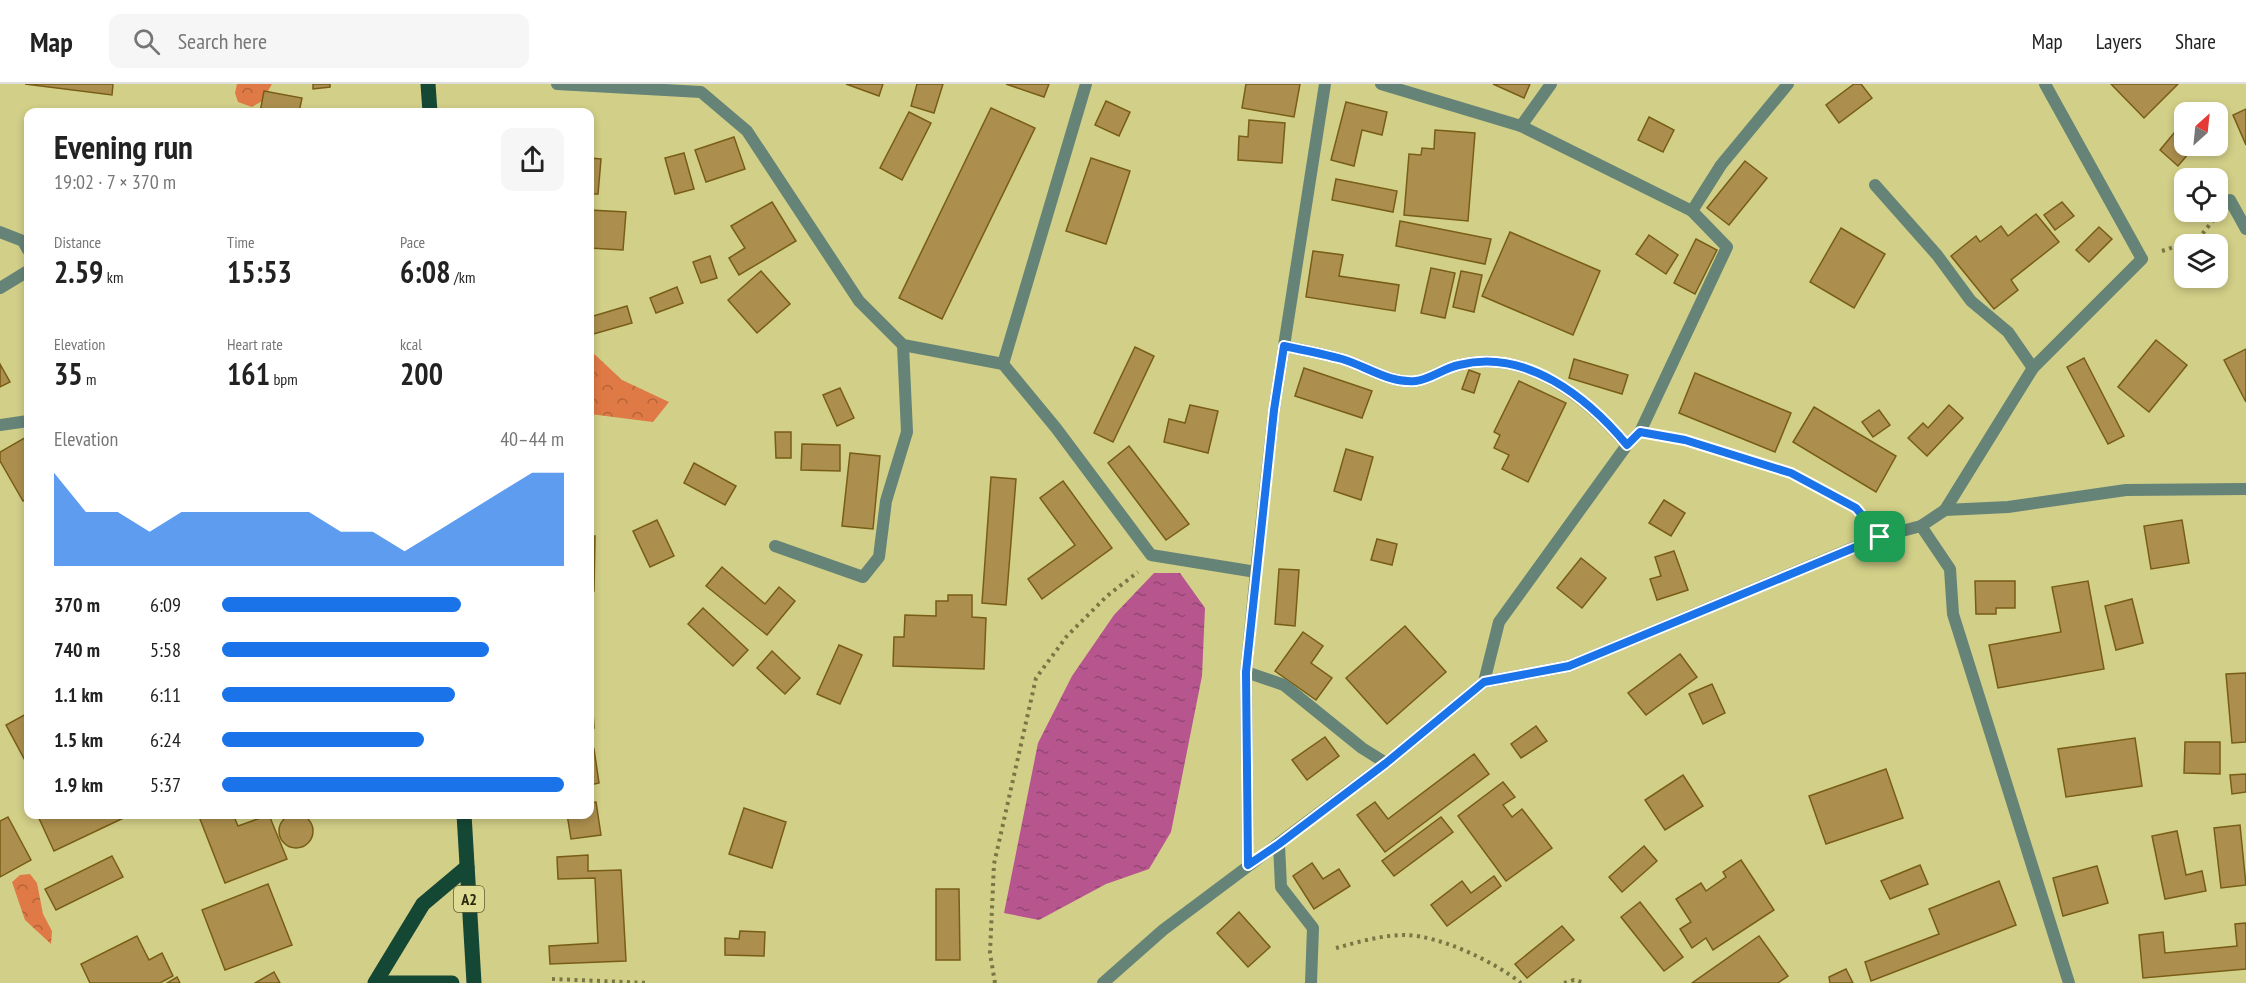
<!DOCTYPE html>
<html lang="en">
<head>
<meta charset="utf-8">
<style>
  body { margin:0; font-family:"PT Sans Narrow",sans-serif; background:#f6f6f6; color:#222; height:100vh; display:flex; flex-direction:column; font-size:22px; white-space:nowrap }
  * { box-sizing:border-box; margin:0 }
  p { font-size:20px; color:#767676 }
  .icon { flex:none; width:33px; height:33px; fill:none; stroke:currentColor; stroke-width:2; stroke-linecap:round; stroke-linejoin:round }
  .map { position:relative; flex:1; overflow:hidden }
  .panel { position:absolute; left:24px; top:24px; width:570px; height:711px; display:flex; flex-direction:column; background:#fff; border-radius:12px; box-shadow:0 3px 9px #0003 }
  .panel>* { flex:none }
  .needle { width:39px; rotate:27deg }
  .fabs { position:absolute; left:2174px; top:18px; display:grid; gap:12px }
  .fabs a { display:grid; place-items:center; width:54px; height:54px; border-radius:12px; background:#fff; box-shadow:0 3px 9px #0003; font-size:30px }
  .pin { position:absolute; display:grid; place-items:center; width:51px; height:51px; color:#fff; margin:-26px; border-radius:12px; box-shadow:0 3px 9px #0006 }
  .round { display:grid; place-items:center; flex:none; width:63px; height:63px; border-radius:12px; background:#f6f6f6 }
  .overview { display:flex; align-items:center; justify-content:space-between; height:102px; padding:0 30px }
  h1 { font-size:33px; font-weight:700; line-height:45px }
  .figures { display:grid; grid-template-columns:repeat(3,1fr); gap:9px; height:102px; padding:6px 30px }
  .figures div { display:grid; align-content:center }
  .figures b { font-size:30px; font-weight:700 }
  .figures small { font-size:16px; font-weight:400 }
  .figures p { font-size:16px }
  .chart { height:168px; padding:12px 30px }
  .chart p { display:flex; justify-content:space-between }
  .chart svg { width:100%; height:108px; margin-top:6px; fill:#1a73e8; opacity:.7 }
  ul { padding:0 30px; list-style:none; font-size:20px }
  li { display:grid; grid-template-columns:96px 72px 1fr; align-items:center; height:45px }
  li i { height:15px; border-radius:8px; background:#1a73e8 }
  header { display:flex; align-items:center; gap:36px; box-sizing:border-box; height:84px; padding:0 30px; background:#fff; border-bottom:2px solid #e0e0e0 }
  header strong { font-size:28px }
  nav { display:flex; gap:33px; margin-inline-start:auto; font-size:21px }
  .search { width:420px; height:54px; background:#f6f6f6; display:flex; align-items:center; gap:15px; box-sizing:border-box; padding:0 21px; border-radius:12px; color:#767676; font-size:22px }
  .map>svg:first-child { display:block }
</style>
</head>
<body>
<header>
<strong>Map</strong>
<div class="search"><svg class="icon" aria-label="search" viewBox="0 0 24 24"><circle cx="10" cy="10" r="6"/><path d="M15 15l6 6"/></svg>Search here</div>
<nav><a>Map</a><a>Layers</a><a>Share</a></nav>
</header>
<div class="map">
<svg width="2246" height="899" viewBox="0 0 2246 899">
  <defs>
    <pattern id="forest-crowns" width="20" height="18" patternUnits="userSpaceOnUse" patternTransform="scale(1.5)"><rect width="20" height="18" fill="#df7945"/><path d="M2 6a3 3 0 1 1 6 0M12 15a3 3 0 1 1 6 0" fill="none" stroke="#b56338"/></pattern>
    <pattern id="water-ripples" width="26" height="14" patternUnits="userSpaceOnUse" patternTransform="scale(1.5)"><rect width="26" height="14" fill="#b7558f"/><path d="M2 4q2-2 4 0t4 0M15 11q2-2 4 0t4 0" fill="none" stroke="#954673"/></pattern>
  </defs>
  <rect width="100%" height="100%" fill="#d2cf88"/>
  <g fill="url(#forest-crowns)">
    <polygon points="237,0 272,0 268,7 264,7 262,17 252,23 238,18 235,9"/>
    <polygon points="590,266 622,296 669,318 653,338 590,330"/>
    <polygon points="30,790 37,799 43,830 52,847 51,860 25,836 12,798 20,791"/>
  </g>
  <polygon fill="url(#water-ripples)" points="1154,489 1180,489 1205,524 1202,592 1171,748 1149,785 1106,800 1039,836 1004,829 1038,659 1072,592 1114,531"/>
  <g fill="#ac8f4e" stroke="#785d16" stroke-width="1.5">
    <polygon points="25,0 113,0 112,11"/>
    <polygon points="313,0 330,0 330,3 313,5"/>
    <polygon points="846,0 883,0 879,12"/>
    <polygon points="917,0 943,0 934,29 911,22"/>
    <polygon points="1006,0 1049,0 1044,13"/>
    <polygon points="1246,0 1300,0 1294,33 1242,24"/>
    <polygon points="1493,0 1530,0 1524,14"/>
    <polygon points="1854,0 1861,0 1872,14 1839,39 1826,21"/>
    <polygon points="2111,0 2178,0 2144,34"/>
    <polygon points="264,7 302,14 299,28 260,28"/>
    <polygon points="1106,17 1130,28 1119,52 1095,41"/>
    <polygon points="1346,18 1387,28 1382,51 1362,46 1354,82 1331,76"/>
    <polygon points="991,24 1035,44 942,235 899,214"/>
    <polygon points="2246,25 2246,61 2233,31"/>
    <polygon points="909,28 931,39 902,96 880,84"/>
    <polygon points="1649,33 1674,46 1663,68 1638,56"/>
    <polygon points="1249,36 1285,39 1282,79 1238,76 1239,52 1248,53"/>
    <polygon points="2184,37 2184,62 2195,62 2178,82 2160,66"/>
    <polygon points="1435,46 1475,49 1468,137 1404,131 1409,70 1421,71 1422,64 1434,65"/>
    <polygon points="734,53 745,85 706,98 695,66"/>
    <polygon points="684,69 694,105 675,110 665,74"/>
    <polygon points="590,74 601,75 598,110 590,110"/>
    <polygon points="1091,74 1130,87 1106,160 1066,147"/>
    <polygon points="1745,77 1767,94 1729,141 1707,124"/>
    <polygon points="1336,95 1397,107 1393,128 1332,116"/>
    <polygon points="772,118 796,157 739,191 729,174 745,164 731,142"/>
    <polygon points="2062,118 2074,132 2055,146 2044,131"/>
    <polygon points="590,126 626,128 623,166 590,164"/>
    <polygon points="2036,130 2059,158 2011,196 2018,206 1994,225 1951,172 1976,152 1980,158 2001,142 2008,152"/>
    <polygon points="1400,137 1491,155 1485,180 1396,162"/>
    <polygon points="2099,143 2112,155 2089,178 2076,166"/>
    <polygon points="1841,144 1885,170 1854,224 1810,198"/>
    <polygon points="1510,148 1600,187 1573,251 1482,212"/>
    <polygon points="1649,151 1678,171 1666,190 1636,170"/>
    <polygon points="1696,155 1717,166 1695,210 1674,199"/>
    <polygon points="1313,167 1343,171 1339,192 1399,201 1395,227 1306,213"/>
    <polygon points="710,172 717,194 701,199 693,178"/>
    <polygon points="1431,184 1455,189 1445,234 1421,229"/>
    <polygon points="761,187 790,220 757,249 728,216"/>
    <polygon points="1461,187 1482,191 1474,228 1453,223"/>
    <polygon points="677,203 683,219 656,229 650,214"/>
    <polygon points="627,222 632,239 590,251 590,233"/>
    <polygon points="2156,256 2187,281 2149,328 2118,303"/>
    <polygon points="1135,263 1154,272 1113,358 1094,349"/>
    <polygon points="2246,265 2246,318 2224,276"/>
    <polygon points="2084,274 2124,352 2108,360 2067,283"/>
    <polygon points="1574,275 1628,291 1622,310 1569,294"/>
    <polygon points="0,280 10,298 0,303"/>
    <polygon points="1304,284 1372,307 1362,334 1295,312"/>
    <polygon points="1469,286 1480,290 1474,309 1462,305"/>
    <polygon points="1695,289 1791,329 1775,368 1679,329"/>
    <polygon points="1519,297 1566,319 1528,398 1502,385 1509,371 1494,364 1500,351 1494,348"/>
    <polygon points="840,304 854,334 837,342 823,311"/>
    <polygon points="1190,321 1218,327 1208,369 1164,358 1169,335 1185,339"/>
    <polygon points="1949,321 1963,334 1927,372 1908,354 1923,339 1928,344"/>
    <polygon points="1814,323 1896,372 1876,408 1793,358"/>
    <polygon points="1879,326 1890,341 1873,353 1862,338"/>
    <polygon points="775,348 791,348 791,374 776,374"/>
    <polygon points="28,352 28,414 23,417 0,377 0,368"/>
    <polygon points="802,360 840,361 840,387 801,386"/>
    <polygon points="1129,362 1189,440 1166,456 1108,379"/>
    <polygon points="1346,365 1373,373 1361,416 1334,407"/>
    <polygon points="850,369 880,372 873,445 842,442"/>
    <polygon points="694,379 736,402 725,421 684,399"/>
    <polygon points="991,393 1016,395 1006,521 982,519"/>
    <polygon points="1063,397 1112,464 1042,515 1028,495 1075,461 1040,414"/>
    <polygon points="590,399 593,441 590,441"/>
    <polygon points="1664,416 1685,429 1671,452 1649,439"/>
    <polygon points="657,436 674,472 650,483 633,447"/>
    <polygon points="2182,436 2189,479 2151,485 2144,442"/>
    <polygon points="590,452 595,452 594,507 590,507"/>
    <polygon points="1377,455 1397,460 1392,481 1371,476"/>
    <polygon points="1674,467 1688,506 1657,516 1650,495 1661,492 1655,473"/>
    <polygon points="1581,474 1606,494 1582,524 1557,504"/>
    <polygon points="722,483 765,520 779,503 795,517 767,551 706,502"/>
    <polygon points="1279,485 1299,486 1295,542 1275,540"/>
    <polygon points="1975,497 2015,497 2015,524 1996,524 1996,530 1976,530"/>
    <polygon points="2088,497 2104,585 1998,604 1989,561 2061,548 2052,503"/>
    <polygon points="948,511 972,511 972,533 986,534 984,585 893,582 894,553 904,553 905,531 936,532 936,517 948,517"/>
    <polygon points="2132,515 2143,559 2116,566 2105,522"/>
    <polygon points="703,524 748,566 733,582 688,540"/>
    <polygon points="1405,542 1446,588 1387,640 1346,594"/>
    <polygon points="1303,548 1323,562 1311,579 1332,594 1316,616 1275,587"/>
    <polygon points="839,561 862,571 840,620 817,610"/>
    <polygon points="772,567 800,594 785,610 757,584"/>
    <polygon points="1680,570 1697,593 1646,631 1628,609"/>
    <polygon points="590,577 594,644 590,644"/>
    <polygon points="2246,589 2246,658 2232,659 2226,590"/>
    <polygon points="1712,600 1725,629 1703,640 1689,610"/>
    <polygon points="28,629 28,682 6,641"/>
    <polygon points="1536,642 1547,657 1521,674 1511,660"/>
    <polygon points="1325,653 1339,672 1307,696 1292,676"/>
    <polygon points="2135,654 2142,702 2066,713 2058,665"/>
    <polygon points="2185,658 2220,658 2220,690 2184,689"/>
    <polygon points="594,665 599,699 590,701 590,666"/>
    <polygon points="1474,670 1489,690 1385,768 1357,731 1375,718 1388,735"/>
    <polygon points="1886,685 1903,734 1826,760 1809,712"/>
    <polygon points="2246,690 2246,708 2232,710 2230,691"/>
    <polygon points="1683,691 1703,722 1665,746 1645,716"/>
    <polygon points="1503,698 1515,713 1503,721 1512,733 1522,725 1552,764 1506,797 1458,732"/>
    <polygon points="596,718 601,751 571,755 567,730 590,730 590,719"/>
    <polygon points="744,724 786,738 772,784 729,770"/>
    <circle cx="296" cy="747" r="17"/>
    <polygon points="37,730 132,730 54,767"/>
    <polygon points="198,730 233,730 238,742 269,731 287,775 225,799"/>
    <polygon points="8,733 31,776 0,793 0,737"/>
    <polygon points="1441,733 1453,748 1394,792 1382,777"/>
    <polygon points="2240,741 2246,801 2221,804 2214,744"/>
    <polygon points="2177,747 2186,791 2202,787 2206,807 2165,815 2152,752"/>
    <polygon points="1644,762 1657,777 1622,808 1609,793"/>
    <polygon points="588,771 588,787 621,786 626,877 550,880 549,862 598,859 595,794 558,795 557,773"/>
    <polygon points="112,772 123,793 56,826 45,805"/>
    <polygon points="1741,776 1774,826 1713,866 1706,854 1692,864 1680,845 1691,838 1676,815 1701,799 1706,807 1726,793 1723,788"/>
    <polygon points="1312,779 1323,795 1339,785 1350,802 1314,825 1293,792"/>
    <polygon points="1920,781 1928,800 1890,815 1881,797"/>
    <polygon points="2097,782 2108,819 2063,832 2053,794"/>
    <polygon points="1494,792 1501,802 1447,842 1431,821 1462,797 1471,809"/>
    <polygon points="1999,797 2016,841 1871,897 1865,878 1939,850 1929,825"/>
    <polygon points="268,800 292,861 225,886 202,826"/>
    <polygon points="936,805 959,805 960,876 936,876"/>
    <polygon points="1640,818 1683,873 1664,887 1621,833"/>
    <polygon points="1239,828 1270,863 1248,883 1217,849"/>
    <polygon points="2246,839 2246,885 2143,894 2139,851 2163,848 2165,869 2237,862 2235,840"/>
    <polygon points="1562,842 1574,856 1527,894 1515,880"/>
    <polygon points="740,847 765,848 764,872 725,871 725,854 739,855"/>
    <polygon points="137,852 149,876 162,869 173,892 160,899 90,899 81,880"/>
    <polygon points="1759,852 1788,892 1778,899 1692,899"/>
    <polygon points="1846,885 1853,899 1830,899 1829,893"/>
    <polygon points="274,888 280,899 255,899"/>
    <polygon points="177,893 180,899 167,899"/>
  </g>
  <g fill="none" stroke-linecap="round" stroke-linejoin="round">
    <g stroke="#787645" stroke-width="4" stroke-dasharray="3 4.5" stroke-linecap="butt">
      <polyline points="2162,167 2199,154 2215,134"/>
      <path d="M1664,352C1714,362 1834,396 1865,435"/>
      <path d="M1336,864C1358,858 1382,851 1405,851C1441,852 1493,877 1521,899"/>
      <polyline points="552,895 649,899"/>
      <polyline points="995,899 990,869 994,780 1036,594 1067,552 1107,512 1138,488"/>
      <polyline points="1564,899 1574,896 1585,899"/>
    </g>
    <g stroke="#658477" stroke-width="12">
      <polyline points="0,148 23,157 28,166"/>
      <polyline points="0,204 28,187"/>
      <polyline points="0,341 28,337"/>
      <polyline points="1921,442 1950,485 1953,530 2069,899"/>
    </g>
    <g stroke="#658477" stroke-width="12">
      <polyline points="557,0 701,8 747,47 859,217 903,261 1003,280 1056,344 1151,471 1256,488 1274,326 1325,0"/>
      <polyline points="1381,0 1521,42 1692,127"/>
      <polyline points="1521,42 1551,0"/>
      <polyline points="1875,101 1937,171 1971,217 2008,248 2033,284"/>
      <polyline points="2230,116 2246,145"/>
      <path d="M1284,262C1303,266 1323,270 1342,275C1366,282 1390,300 1416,297C1431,295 1444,284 1459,281C1526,264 1586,313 1627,361"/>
      <polyline points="1003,280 1086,0"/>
      <polyline points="1945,426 2033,284 2142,175 2045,0"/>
      <polyline points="775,462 863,493 879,473 886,417 907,348 903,261"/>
      <polyline points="1246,588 1284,601 1362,664 1386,679"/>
      <polyline points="1484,598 1499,538 1627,361 1640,348 1727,163 1692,127 1721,81 1788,0"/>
      <polyline points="1279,761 1281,803 1313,844 1311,899"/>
      <polyline points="1248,781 1246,588 1256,488"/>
      <polyline points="1103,899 1163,846 1386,679 1484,598 1569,582 1879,453 1921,442 1945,426 2008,423 2126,406 2246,405"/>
    </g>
    <g stroke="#154735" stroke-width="15">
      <polyline points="428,0 430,28"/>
      <polyline points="464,730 474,899"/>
      <polyline points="375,899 423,820 467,783"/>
      <polyline points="382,899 452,899"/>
    </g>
  </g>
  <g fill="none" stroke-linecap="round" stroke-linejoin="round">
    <g stroke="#fff" stroke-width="12">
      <path id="route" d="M1284,262C1303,266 1323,270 1342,275C1366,282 1390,300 1416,297C1431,295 1444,284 1459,281C1526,264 1587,313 1627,361L1640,348L1685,356L1791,389L1856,424L1880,453L1569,582L1484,598L1386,679L1279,760L1248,781L1246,588L1274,326Z"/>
    </g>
    <use href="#route" stroke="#1a73e8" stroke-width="8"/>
  </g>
  <g text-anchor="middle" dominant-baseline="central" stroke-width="6" stroke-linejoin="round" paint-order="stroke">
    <rect fill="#dfdc95" stroke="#605f35" stroke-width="1.5" x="454" y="802" width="30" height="26" rx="4.5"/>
    <g font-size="16" font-weight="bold" fill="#2a290c">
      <text x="469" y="815">A2</text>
    </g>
  </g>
</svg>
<div class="fabs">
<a><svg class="needle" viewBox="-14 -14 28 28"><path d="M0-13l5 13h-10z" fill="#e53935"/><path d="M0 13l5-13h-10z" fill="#767676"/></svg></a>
<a><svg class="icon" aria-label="locate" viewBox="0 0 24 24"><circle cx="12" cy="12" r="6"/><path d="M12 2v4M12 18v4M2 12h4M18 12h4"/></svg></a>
<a><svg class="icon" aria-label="layers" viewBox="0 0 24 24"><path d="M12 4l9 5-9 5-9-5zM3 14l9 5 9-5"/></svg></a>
</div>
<div class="pin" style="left:1880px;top:453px;background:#1e9e55"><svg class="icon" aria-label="arrive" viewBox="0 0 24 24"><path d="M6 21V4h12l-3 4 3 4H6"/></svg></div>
<section class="panel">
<div class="overview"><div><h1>Evening run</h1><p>19:02 · 7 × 370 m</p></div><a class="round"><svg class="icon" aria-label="share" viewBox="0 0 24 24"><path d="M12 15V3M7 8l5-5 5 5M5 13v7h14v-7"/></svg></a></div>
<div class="figures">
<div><p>Distance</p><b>2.59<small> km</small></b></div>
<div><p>Time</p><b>15:53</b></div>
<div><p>Pace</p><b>6:08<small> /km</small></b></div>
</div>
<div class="figures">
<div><p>Elevation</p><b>35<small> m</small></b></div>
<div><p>Heart rate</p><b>161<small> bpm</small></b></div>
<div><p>kcal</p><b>200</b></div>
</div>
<div class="chart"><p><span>Elevation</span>40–44 m</p>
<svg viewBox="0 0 160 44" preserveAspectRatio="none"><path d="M0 44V6L10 22L20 22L30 30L40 22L50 22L60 22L70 22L80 22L90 30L100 30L110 38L120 30L130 22L140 14L150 6L160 6V44z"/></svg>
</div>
<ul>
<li><b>370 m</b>6:09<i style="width:70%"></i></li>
<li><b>740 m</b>5:58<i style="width:78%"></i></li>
<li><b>1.1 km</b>6:11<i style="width:68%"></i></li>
<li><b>1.5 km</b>6:24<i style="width:59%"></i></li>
<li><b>1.9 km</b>5:37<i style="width:100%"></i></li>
</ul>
</section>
</div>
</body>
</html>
